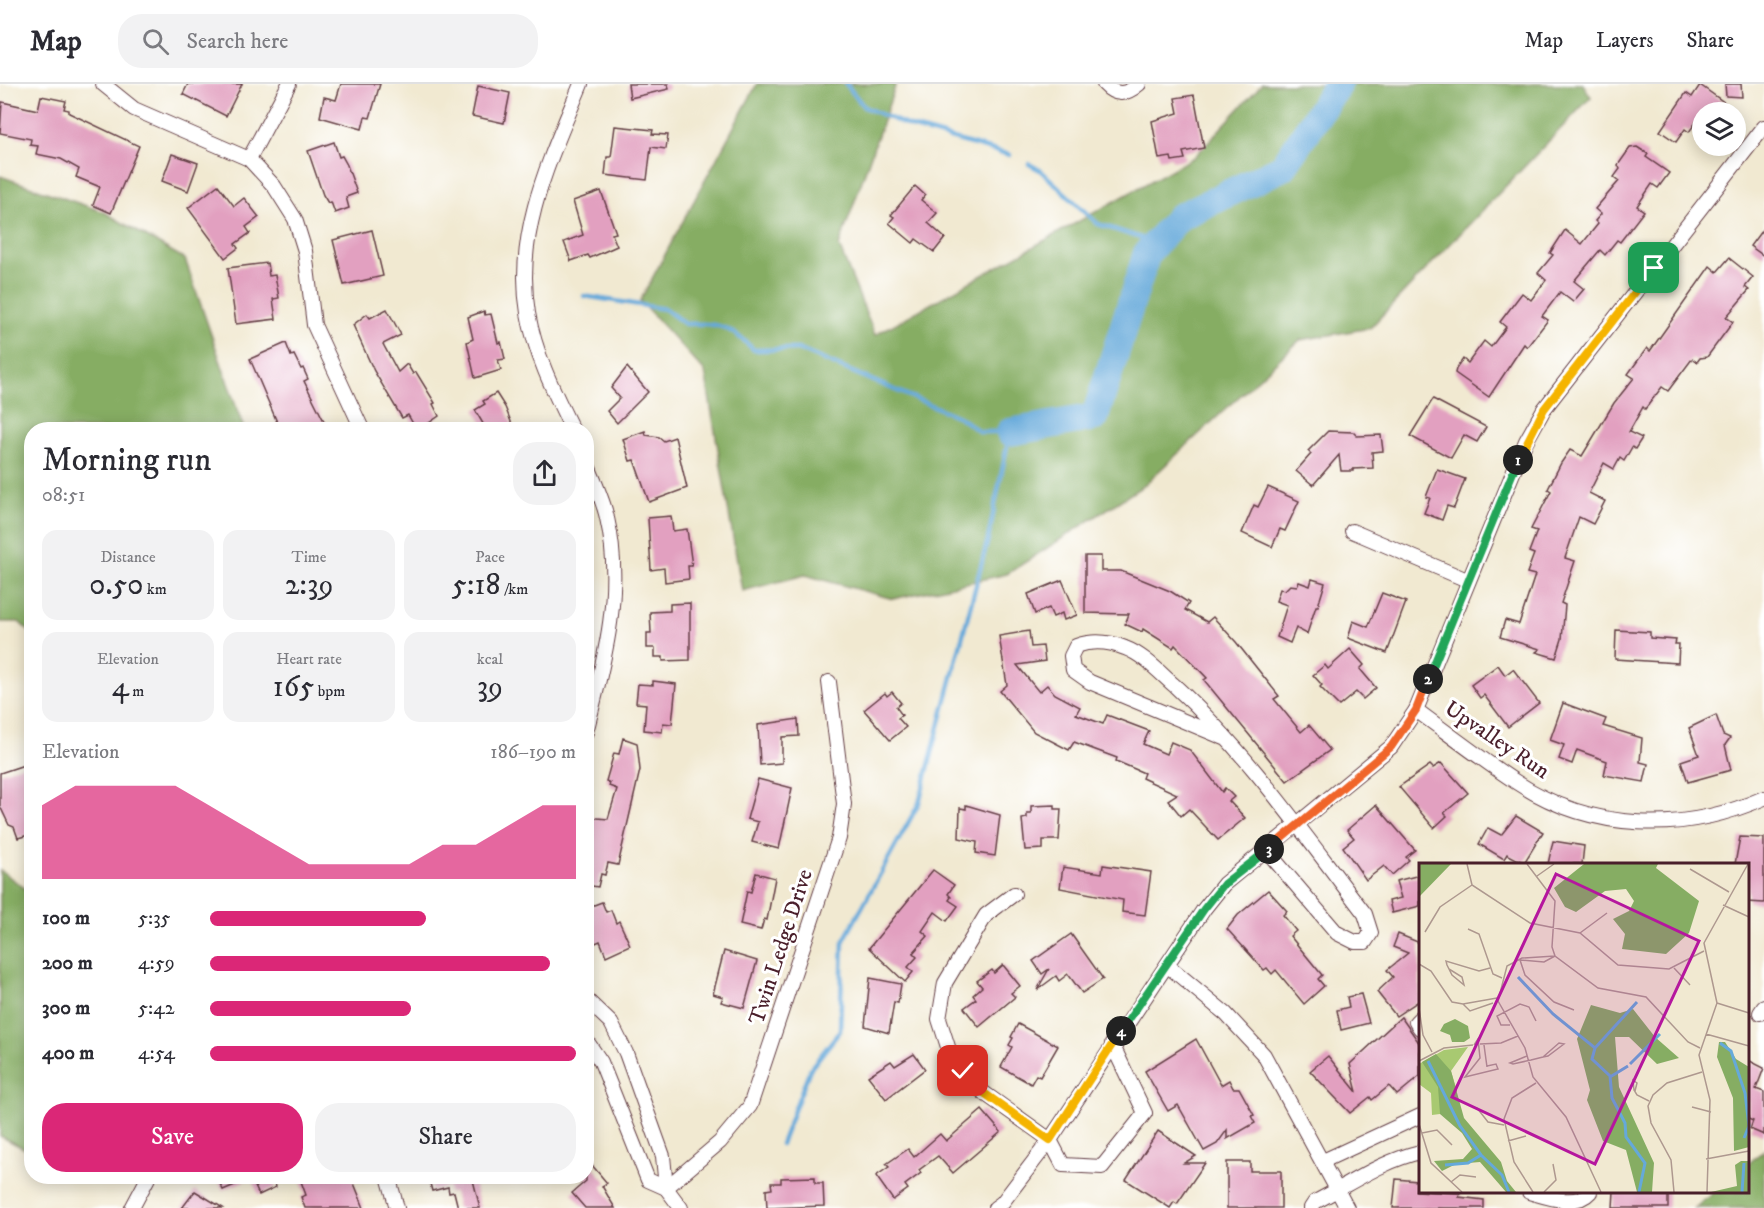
<!DOCTYPE html>
<html lang="en">
<head>
<meta charset="utf-8">
<style>
  body { margin:0; font-family:"IM FELL DW Pica",serif; background:#f2f2f3; color:#2b2b33; height:100vh; display:flex; flex-direction:column; font-size:22px; white-space:nowrap }
  * { box-sizing:border-box; margin:0 }
  p { font-size:20px; color:#7c7c81 }
  .icon { flex:none; width:33px; height:33px; fill:none; stroke:currentColor; stroke-width:2; stroke-linecap:round; stroke-linejoin:round }
  .map { position:relative; flex:1; overflow:hidden }
  .drawer { position:absolute; left:24px; top:338px; width:570px; height:762px; display:flex; flex-direction:column; background:#fff; border-radius:24px; box-shadow:0 3px 15px #0003 }
  .drawer>* { flex:none }
  .fabs { position:absolute; left:1692px; top:18px; display:grid; gap:12px }
  .fabs a { display:grid; place-items:center; width:54px; height:54px; border-radius:50%; background:#fff; box-shadow:0 3px 15px #0003; font-size:30px }
  .pin { position:absolute; display:grid; place-items:center; width:51px; height:51px; color:#fff; margin:-26px; border-radius:12px; box-shadow:0 3px 9px #0006 }
  .km { position:absolute; width:30px; height:30px; margin:-15px; border-radius:50%; background:#222; color:#fff; font-size:16px; line-height:30px; text-align:center }
  .round { display:grid; place-items:center; flex:none; width:63px; height:63px; border-radius:24px; background:#f2f2f3 }
  .summary { display:flex; align-items:center; justify-content:space-between; height:102px; padding:0 18px }
  h1 { font-size:33px; font-weight:600; line-height:45px }
  .stats { display:grid; grid-template-columns:repeat(3,1fr); gap:9px; height:102px; padding:6px 18px }
  .stats div { display:grid; align-content:center; border-radius:15px; background:#f2f2f3; text-align:center }
  .stats b { font-size:30px; font-weight:600 }
  .stats small { font-size:16px; font-weight:400 }
  .stats p { font-size:16px }
  .chart { height:168px; padding:12px 18px }
  .chart p { display:flex; justify-content:space-between }
  .chart svg { width:100%; height:108px; margin-top:6px; fill:#db2777; opacity:.7 }
  .action { display:flex; gap:12px; margin-top:auto; padding:12px 18px }
  .action a { flex:1; height:69px; border-radius:24px; background:#db2777; color:#fff; font-size:24px; font-weight:600; line-height:69px; text-align:center }
  .action a+a { background:#f2f2f3; color:#2b2b33 }
  ul { padding:0 18px; list-style:none; font-size:20px }
  li { display:grid; grid-template-columns:96px 72px 1fr; align-items:center; height:45px }
  li i { height:15px; border-radius:8px; background:#db2777 }
  header { display:flex; align-items:center; gap:36px; box-sizing:border-box; height:84px; padding:0 30px; background:#fff; border-bottom:2px solid #e1e1e2 }
  header strong { font-size:28px }
  nav { display:flex; gap:33px; margin-inline-start:auto; font-size:21px }
  .search { width:420px; height:54px; background:#f2f2f3; display:flex; align-items:center; gap:15px; box-sizing:border-box; padding:0 21px; border-radius:24px; color:#7c7c81; font-size:22px }
  .map>svg:first-child { display:block }
</style>
</head>
<body>
<header>
<strong>Map</strong>
<div class="search"><svg class="icon" aria-label="search" viewBox="0 0 24 24"><circle cx="10" cy="10" r="6"/><path d="M15 15l6 6"/></svg>Search here</div>
<nav><a>Map</a><a>Layers</a><a>Share</a></nav>
</header>
<div class="map">
<svg width="1764" height="1124" viewBox="0 0 1764 1124">
  <rect width="100%" height="100%" fill="#fff"/>
  <filter id="ink" filterUnits="userSpaceOnUse"><feTurbulence type="fractalNoise" baseFrequency=".0167" numOctaves="2"/><feDisplacementMap in="SourceGraphic" scale="12" xChannelSelector="R" yChannelSelector="G"/><feConvolveMatrix kernelMatrix="1 2 1 2 8 2 1 2 1" color-interpolation-filters="sRGB"/></filter>
  <filter id="wash" filterUnits="userSpaceOnUse"><feTurbulence type="fractalNoise" baseFrequency=".008" numOctaves="4" result="noise"/><feDisplacementMap in="SourceGraphic" scale="24" xChannelSelector="R" yChannelSelector="G"/><feGaussianBlur stdDeviation="1.35" result="paint"/><feColorMatrix in="noise" values="0 0 0 0 0 0 0 0 0 0 0 0 0 0 0 0 0 1.4 0 .05"/><feComposite in="paint" operator="in"/></filter>
  <g filter="url(#wash)">
    <rect width="100%" height="100%" fill="#f1e9d1"/>
    <g fill="#86ad63" stroke="#686647" stroke-width="1.5">
      <polygon points="757,0 896,0 839,162 875,251 1194,73 1262,0 1583,0 1591,13 1370,244 1300,256 1143,402 1007,490 893,515 805,491 742,507 705,288 640,217"/>
      <polygon points="0,92 104,128 185,175 244,345 32,345 31,549 19,538 0,538"/>
      <polygon points="0,786 31,809 31,1068 0,1052"/>
      <polygon points="1764,1066 1764,1124 1695,1124 1714,1108 1748,1108 1748,1080"/>
    </g>
    <g fill="none" stroke-linecap="round" stroke-linejoin="round">
      <g stroke="#65a9da" stroke-width="4.5">
        <polyline points="846,0 864,23 911,43 1010,71"/>
        <polyline points="1029,80 1040,86 1098,140 1156,159"/>
        <path d="M584,212L665,225L685,240C718,238 730,242 754,266L798,265L959,333L980,348H1010L988,455L919,719L843,858L840,947L810,985L781,1060"/>
      </g>
      <polyline stroke="#65a9da" stroke-width="28" points="1010,348 1095,333 1147,169 1179,133 1283,83 1338,0"/>
    </g>
    <g id="blocks">
      <g fill="#e2a0c0">
        <polygon points="188,0 242,0 226,32 183,10"/>
        <polygon points="341,0 380,0 370,34 365,33 362,45 320,33 324,13 336,16"/>
        <polygon points="628,0 668,0 669,5 630,14"/>
        <polygon points="1725,0 1741,0 1742,13 1726,12"/>
        <polygon points="1700,1 1725,19 1718,28 1702,28 1702,42 1696,38 1689,48 1685,45 1676,58 1660,47 1686,9 1692,13"/>
        <polygon points="478,2 510,9 504,39 472,32"/>
        <polygon points="1194,11 1204,64 1183,68 1185,75 1172,77 1171,73 1159,75 1152,37 1178,29 1175,14"/>
        <polygon points="41,12 66,17 64,25 69,26 69,29 139,62 111,129 93,121 100,103 76,93 79,85 61,75 36,70 38,62 30,61 31,55 0,49 2,18 38,26"/>
        <polygon points="615,42 653,46 652,50 668,51 666,65 651,63 647,96 605,91 607,73 611,73"/>
        <polygon points="334,58 339,73 342,72 347,81 357,109 346,113 349,124 335,129 331,118 328,119 323,111 308,67"/>
        <polygon points="1637,63 1648,70 1646,73 1669,89 1658,104 1652,100 1637,122 1644,127 1620,158 1617,156 1605,171 1600,166 1574,197 1584,205 1573,218 1560,208 1542,232 1548,236 1527,263 1524,260 1489,313 1455,289 1456,285 1463,275 1468,279 1484,257 1491,263 1506,243 1500,238 1522,209 1531,216 1546,196 1538,189 1553,171 1550,169 1565,146 1582,160 1598,140 1595,137 1601,130 1595,125 1619,97 1614,93 1620,85 1618,81 1630,64"/>
        <polygon points="172,70 198,79 188,107 162,97"/>
        <polygon points="218,101 234,122 244,114 259,133 246,143 250,149 235,160 238,164 225,174 188,124"/>
        <polygon points="915,102 925,111 921,116 937,129 928,139 945,154 934,168 916,155 913,159 889,139 894,133 891,131"/>
        <polygon points="601,107 616,149 612,150 617,162 590,174 588,171 571,177 564,158 583,151 573,117"/>
        <polygon points="1764,143 1764,172 1750,162"/>
        <polygon points="372,146 383,192 344,201 333,156"/>
        <polygon points="1729,174 1753,193 1745,203 1749,206 1726,233 1733,238 1707,273 1700,274 1697,278 1692,275 1668,307 1662,303 1645,325 1643,323 1629,348 1642,354 1635,365 1632,363 1624,377 1620,374 1614,385 1604,379 1589,409 1605,417 1593,440 1579,433 1565,474 1575,477 1561,519 1565,521 1562,555 1556,574 1536,568 1540,565 1500,553 1505,536 1519,540 1535,491 1527,489 1534,470 1529,468 1537,447 1531,445 1551,407 1548,405 1561,379 1570,366 1582,372 1614,319 1634,294 1628,290 1647,264 1650,267 1710,182 1717,188"/>
        <polygon points="267,179 269,192 275,191 279,214 273,215 276,235 236,240 228,184"/>
        <polygon points="387,225 401,251 383,260 398,288 407,280 413,290 416,288 435,319 433,320 439,332 420,345 416,345 408,331 402,334 374,287 353,241 367,230 370,234"/>
        <polygon points="484,227 485,231 491,230 498,259 501,258 505,275 498,276 501,286 475,294 467,258 473,255 468,233"/>
        <polygon points="286,259 291,272 294,271 301,285 303,284 308,295 304,297 328,345 280,345 250,275"/>
        <polygon points="627,283 648,308 617,339 607,327 620,314 611,304"/>
        <polygon points="496,309 505,323 514,345 486,345 475,326 485,320 483,317"/>
        <polygon points="1433,315 1486,343 1477,358 1464,351 1451,374 1410,352"/>
        <polygon points="645,347 646,351 659,353 664,357 675,353 687,404 649,418 634,376 630,377 623,355"/>
        <polygon points="1328,347 1353,348 1357,352 1381,351 1383,367 1372,368 1373,384 1353,385 1353,387 1341,387 1339,371 1313,401 1296,387 1311,370 1308,367"/>
        <polygon points="1437,385 1465,395 1454,424 1447,422 1442,436 1424,429 1430,414 1426,413"/>
        <polygon points="1268,403 1299,417 1285,447 1280,445 1272,463 1242,449 1254,421 1258,423"/>
        <polygon points="671,432 673,447 687,445 692,482 688,482 689,495 665,498 664,484 651,486 648,434"/>
        <polygon points="1085,472 1101,472 1101,487 1121,487 1170,507 1189,519 1185,526 1207,538 1213,533 1236,558 1279,612 1274,615 1301,648 1309,641 1330,666 1287,697 1204,596 1207,594 1175,561 1173,564 1143,545 1142,548 1125,540 1129,530 1085,529"/>
        <polygon points="1312,495 1325,499 1318,522 1316,522 1307,550 1296,544 1290,559 1277,553 1287,521 1276,517 1280,505 1285,506 1290,501 1297,502 1299,498 1310,502"/>
        <polygon points="1062,496 1077,531 1064,536 1062,529 1053,533 1049,524 1035,530 1028,510"/>
        <polygon points="1382,509 1406,518 1387,569 1348,554 1353,537 1368,543"/>
        <polygon points="690,519 690,576 663,577 663,573 655,573 655,564 647,564 647,549 651,549 650,528 670,527 670,520"/>
        <polygon points="1616,546 1650,548 1650,554 1676,556 1675,560 1679,560 1678,579 1615,575"/>
        <polygon points="1029,547 1031,563 1043,562 1045,577 1017,581 1039,608 1047,601 1055,610 1080,623 1076,630 1103,640 1107,631 1149,647 1143,660 1166,670 1171,658 1190,666 1222,708 1225,704 1234,713 1229,717 1245,734 1218,756 1189,725 1181,732 1168,716 1177,710 1142,694 1144,689 1116,677 1117,674 1074,658 1069,666 1034,648 1000,607 1007,601 999,552"/>
        <polygon points="1350,565 1364,581 1360,585 1376,604 1363,615 1356,608 1339,622 1320,603 1322,601 1313,591 1325,581 1328,585"/>
        <polygon points="1498,581 1505,591 1513,585 1539,619 1508,643 1484,611 1480,614 1471,601"/>
        <polygon points="653,597 676,600 672,640 663,639 662,648 644,646 646,620 636,619 638,600 653,601"/>
        <polygon points="892,608 901,619 896,623 902,631 898,634 906,643 890,656 864,626 885,609 887,612"/>
        <polygon points="1563,619 1606,635 1603,642 1642,654 1640,678 1648,680 1644,698 1604,691 1607,677 1577,666 1572,680 1559,675 1564,661 1550,656"/>
        <polygon points="1716,631 1723,651 1730,654 1725,661 1731,686 1688,698 1681,677 1699,671 1689,644"/>
        <polygon points="798,635 799,652 782,653 782,679 760,681 758,641"/>
        <polygon points="623,654 637,659 640,686 618,781 608,779 605,791 601,790 598,803 586,801 586,733 608,735 617,705 609,702 610,699 606,697 614,669 619,670"/>
        <polygon points="1441,679 1468,709 1444,729 1447,732 1434,744 1399,703 1430,681 1433,684"/>
        <polygon points="27,680 32,694 32,750 18,754 14,743 9,741 0,722 0,689"/>
        <polygon points="758,695 792,704 779,765 752,758 758,738 747,735"/>
        <polygon points="966,721 1000,731 995,772 976,769 977,758 959,754 960,724 966,725"/>
        <polygon points="1055,721 1055,725 1061,725 1059,756 1043,756 1043,765 1025,766 1022,735 1027,734 1027,729 1031,729 1031,722"/>
        <polygon points="1376,721 1415,766 1406,773 1409,776 1392,791 1384,782 1366,796 1343,763 1354,754 1347,746"/>
        <polygon points="1516,732 1543,748 1524,779 1507,770 1504,775 1479,760 1488,744 1501,751"/>
        <polygon points="1740,753 1764,754 1764,819 1748,818 1748,780 1735,780"/>
        <polygon points="1553,757 1584,762 1582,780 1548,780"/>
        <polygon points="1103,781 1151,788 1145,831 1122,828 1123,816 1060,804 1063,783 1102,789"/>
        <polygon points="933,786 954,801 948,810 951,813 949,816 958,822 947,837 935,828 922,847 928,852 913,869 917,873 908,883 913,888 905,898 869,864"/>
        <polygon points="756,789 775,794 767,836 764,835 761,846 740,841 747,807 751,808"/>
        <polygon points="1420,791 1420,822 1392,829 1389,817 1401,814 1396,797"/>
        <polygon points="1268,806 1287,827 1283,831 1296,847 1290,852 1322,891 1318,895 1324,902 1304,920 1276,886 1272,890 1267,884 1264,886 1227,845 1238,831"/>
        <polygon points="602,818 606,828 611,826 616,839 619,837 630,861 606,872 600,857 593,860 586,846 586,824"/>
        <polygon points="1071,850 1103,895 1082,909 1068,890 1059,897 1056,892 1037,906 1049,885 1042,890 1033,877"/>
        <polygon points="1398,850 1420,859 1420,916 1396,932 1377,908 1393,893 1387,886 1408,869 1393,863"/>
        <polygon points="724,867 757,877 744,924 721,918 723,913 713,910"/>
        <polygon points="1003,881 1020,902 1011,909 1015,913 979,943 964,924 976,915 973,911 982,903 977,897 992,886 994,889"/>
        <polygon points="870,894 901,900 898,919 894,918 889,949 865,942"/>
        <polygon points="1361,910 1369,939 1341,946 1337,926 1349,923 1347,913"/>
        <polygon points="1401,933 1420,960 1420,992 1397,1011 1389,1002 1372,1016 1370,1013 1350,1029 1310,987 1328,972 1357,1008 1350,980"/>
        <polygon points="1018,940 1058,962 1040,993 1036,991 1031,1000 1001,983 1012,963 1009,961 1013,954 1011,953"/>
        <polygon points="1196,955 1221,1001 1229,996 1233,1004 1239,1004 1254,1031 1251,1032 1255,1039 1227,1055 1227,1046 1217,1060 1204,1067 1178,1021 1168,1027 1145,987"/>
        <polygon points="914,970 925,985 886,1015 868,992 891,977 895,982"/>
        <polygon points="1748,976 1764,984 1756,1005 1764,1008 1764,1051 1750,1045 1753,1037 1748,1035"/>
        <polygon points="982,1026 1001,1048 953,1089 938,1072 919,1086 921,1089 905,1101 908,1105 893,1116 876,1092 889,1083 886,1080 908,1065 914,1073 940,1050 946,1057"/>
        <polygon points="1158,1047 1196,1072 1184,1079 1205,1079 1177,1120 1174,1118 1170,1124 1126,1096"/>
        <polygon points="586,1074 607,1099 602,1102 615,1124 585,1124 572,1109 586,1097"/>
        <polygon points="1227,1078 1250,1078 1250,1087 1281,1087 1281,1124 1227,1124"/>
        <polygon points="216,1092 271,1092 276,1103 259,1111 251,1094 223,1106"/>
        <polygon points="299,1092 351,1092 364,1124 305,1124 301,1113 306,1111"/>
        <polygon points="428,1092 472,1092 480,1124 458,1124 454,1108 449,1109 448,1103 432,1107"/>
        <polygon points="815,1093 815,1099 823,1099 824,1122 767,1124 766,1106 772,1105 771,1099 781,1099 781,1094"/>
        <polygon points="1396,1095 1417,1097 1416,1107 1460,1109 1459,1113 1484,1116 1484,1124 1393,1124"/>
        <polygon points="195,1107 223,1124 182,1124"/>
        <polygon points="1614,1107 1668,1107 1668,1124 1613,1124"/>
      </g>
    </g>
  </g>
  <g filter="url(#ink)">
    <use href="#blocks" fill-opacity="0" stroke="#633d44" stroke-width="1.5"/>
    <g fill="none" stroke-linecap="round" stroke-linejoin="round">
      <g stroke="#633d44" stroke-width="16">
        <g id="minor">
          <polyline points="103,0 134,25 249,75 274,102 295,135 305,167 314,241 362,345"/>
          <path d="M1104,0C1116,13 1126,11 1139,0"/>
          <polyline points="249,75 289,0"/>
          <path d="M572,345C554,308 535,270 528,229C514,148 551,73 581,0"/>
          <path d="M586,377C593,395 603,415 607,434C624,506 604,578 586,648"/>
          <polyline points="1352,447 1467,496"/>
          <path d="M1416,626C1449,650 1482,676 1516,698C1592,748 1683,750 1764,714"/>
          <path d="M1227,655L1090,598L1073,586L1071,572L1076,562C1093,556 1108,557 1125,564C1144,571 1160,589 1175,602C1248,669 1305,752 1365,830L1371,849L1365,858H1355L1337,849L1267,767"/>
          <polyline points="1014,810 986,831 945,899 939,935 949,966 963,987 984,1009 1050,1056 1063,1081 1102,1083 1145,1029 1112,960"/>
          <polyline points="1167,881 1226,930 1264,971 1347,1124"/>
          <polyline points="586,915 611,939 626,969 663,1072 666,1104"/>
          <polyline points="1760,929 1764,923"/>
          <polyline points="1420,934 1416,938 1420,944"/>
          <polyline points="586,956 601,978 648,1096 666,1104 681,1124"/>
          <polyline points="1323,1077 1420,1032"/>
          <polyline points="388,1092 397,1124"/>
          <polyline points="666,1104 720,1058 750,1022 839,754 844,720 829,598"/>
          <path d="M1529,1108C1547,1113 1576,1124 1590,1108"/>
          <polyline points="132,1124 149,1092"/>
          <polyline points="995,1124 1002,1119 1050,1056 1204,825 1224,800 1391,663 1416,626 1526,357 1544,325 1764,43"/>
          <path d="M1311,1124L1315,1118C1350,1100 1382,1077 1420,1068"/>
        </g>
      </g>
      <use href="#minor" stroke="#fff" stroke-width="14"/>
    </g>
  </g>
  <g fill="none" stroke-linecap="round" stroke-linejoin="round" filter="url(#ink)">
    <g stroke="#fff" stroke-width="12">
      <polyline id="split-1" points="1518,376 1544,325 1654,184"/>
    </g>
    <g stroke="#fff" stroke-width="12">
      <polyline id="split-2" points="1428,595 1518,376"/>
    </g>
    <g stroke="#fff" stroke-width="12">
      <polyline id="split-3" points="1269,765 1391,663 1416,626 1428,595"/>
    </g>
    <g stroke="#fff" stroke-width="12">
      <polyline id="split-4" points="1121,947 1204,825 1224,800 1269,765"/>
    </g>
    <g stroke="#fff" stroke-width="12">
      <polyline id="split-5" points="963,987 984,1009 1050,1056 1121,947"/>
    </g>
    <use href="#split-1" stroke="#f5b400" stroke-width="8"/>
    <use href="#split-2" stroke="#22a559" stroke-width="8"/>
    <use href="#split-3" stroke="#f0652b" stroke-width="8"/>
    <use href="#split-4" stroke="#22a559" stroke-width="8"/>
    <use href="#split-5" stroke="#f5b400" stroke-width="8"/>
  </g>
  <g text-anchor="middle" dominant-baseline="central" stroke-width="6" stroke-linejoin="round" paint-order="stroke">
    <g font-size="22" fill="#4a1f2b" stroke="#fff">
      <text transform="translate(1497 656) rotate(34)">Upvalley Run</text>
      <text transform="translate(781 863) rotate(-72)">Twin Ledge Drive</text>
    </g>
  </g>
  <g transform="translate(1419 779)">
    <rect width="330" height="330" fill="#f1e9d1"/>
    <path d="M49,184L32,208L38,228L21,251L13,252L12,230L0,221V201L25,187Z" fill="#a8c971"/>
    <path d="M0,1H32L0,34ZM165,1H239L237,5L280,38L270,70L247,91L203,86L206,71L194,56L210,48L215,38L207,26L186,28L157,49L146,44L135,25ZM172,142L201,150L214,146L236,174L260,195L238,201L210,174H196L200,224L235,300L233,329H218L207,287L184,278L168,237L171,227L158,176ZM36,156L49,163L51,175L45,179H33L31,172L21,168L25,161ZM300,179H306L317,196L330,204V284L315,288L314,235L298,194ZM17,191L32,208L45,255L82,299L88,318L97,329H87L61,299L37,301L23,308L15,298L44,296L53,286L43,270L21,251L19,224L3,199ZM322,298H330L329,329H292L318,323L316,302Z" fill="#86ad63"/>
    <path fill="none" stroke="#65a9da" stroke-width="3" d="M99,114L134,151L176,185L218,139M301,180L312,188L326,230L330,263L325,275M176,185L173,196L191,213L193,235L206,260L207,274L226,300L220,329M9,198L41,263L62,292L83,312L90,329M211,201L241,171M191,214L209,203M26,302L49,300L62,292M323,329L325,300"/>
    <path fill="none" stroke="#ae988f" stroke-width="1.5" d="M48,1L53,22L111,60L161,70L199,102L250,106L285,88M108,1L136,38L133,84L136,93L179,125L227,134L269,179L281,185M271,6L310,29M118,13L135,1M304,42L330,54M49,66L60,71L74,111L83,115M6,69L21,44L53,22M161,70L188,50M136,93L103,95L88,103L79,138L106,185L114,214L147,254L182,329M101,97L106,112L135,139L155,147M101,97L125,99L136,93M0,101L12,108L33,139L44,141L78,135M255,105L271,122M30,106L43,114L45,122L33,112L28,102L27,98L60,108L71,105M298,140L330,150M44,141L51,148L74,140M0,145L4,172L13,189M91,162H82L78,153L101,141L110,144L117,158M287,171L330,183M61,181L82,180L99,173M55,182L59,176L61,195L46,214L79,206L77,201L68,203M65,182L68,204M108,193L91,200L94,201L112,197L124,194L129,193L145,181L140,180L124,194M0,198L25,185L54,182M216,228L218,220L214,217L215,227L218,232L230,238M273,244L292,249M58,245L69,259L85,262M0,261L12,300L43,329M3,270L18,267L33,282M89,278L107,273M287,296L330,288M32,319L41,312L57,314M114,329L95,299L85,256L93,235L117,220M125,329L137,317L134,301M255,329L252,297L232,260L229,243L234,232L248,220L283,209M288,329L291,237L280,192L298,140L285,80L329,1"/>
    <path fill="#b5179e" fill-opacity="0.15" stroke="#b5179e" stroke-width="3" d="M137,11L280,78L176,301L33,234Z"/>
    <rect width="330" height="330" fill="none" stroke="#4a1f2b" stroke-width="3"/>
  </g>
</svg>
<div class="fabs">
<a><svg class="icon" aria-label="layers" viewBox="0 0 24 24"><path d="M12 4l9 5-9 5-9-5zM3 14l9 5 9-5"/></svg></a>
</div>
<div class="pin" style="left:1654px;top:184px;background:#1e9e55"><svg class="icon" aria-label="arrive" viewBox="0 0 24 24"><path d="M6 21V4h12l-3 4 3 4H6"/></svg></div>
<div class="pin" style="left:963px;top:987px;background:#d93025"><svg class="icon" aria-label="check" viewBox="0 0 24 24"><path d="M5 12l5 5 9-10"/></svg></div>
<b class="km" style="left:1518px;top:376px">1</b>
<b class="km" style="left:1428px;top:595px">2</b>
<b class="km" style="left:1269px;top:765px">3</b>
<b class="km" style="left:1121px;top:947px">4</b>
<section class="drawer">
<div class="summary"><div><h1>Morning run</h1><p>08:51</p></div><a class="round"><svg class="icon" aria-label="share" viewBox="0 0 24 24"><path d="M12 15V3M7 8l5-5 5 5M5 13v7h14v-7"/></svg></a></div>
<div class="stats">
<div><p>Distance</p><b>0.50<small> km</small></b></div>
<div><p>Time</p><b>2:39</b></div>
<div><p>Pace</p><b>5:18<small> /km</small></b></div>
</div>
<div class="stats">
<div><p>Elevation</p><b>4<small> m</small></b></div>
<div><p>Heart rate</p><b>165<small> bpm</small></b></div>
<div><p>kcal</p><b>39</b></div>
</div>
<div class="chart"><p><span>Elevation</span>186–190 m</p>
<svg viewBox="0 0 160 44" preserveAspectRatio="none"><path d="M0 44V14L10 6L20 6L30 6L40 6L50 14L60 22L70 30L80 38L90 38L100 38L110 38L120 30L130 30L140 22L150 14L160 14V44z"/></svg>
</div>
<ul>
<li><b>100 m</b>5:35<i style="width:59%"></i></li>
<li><b>200 m</b>4:59<i style="width:93%"></i></li>
<li><b>300 m</b>5:42<i style="width:55%"></i></li>
<li><b>400 m</b>4:54<i style="width:100%"></i></li>
</ul>
<div class="action"><a>Save</a><a>Share</a></div>
</section>
</div>
</body>
</html>
